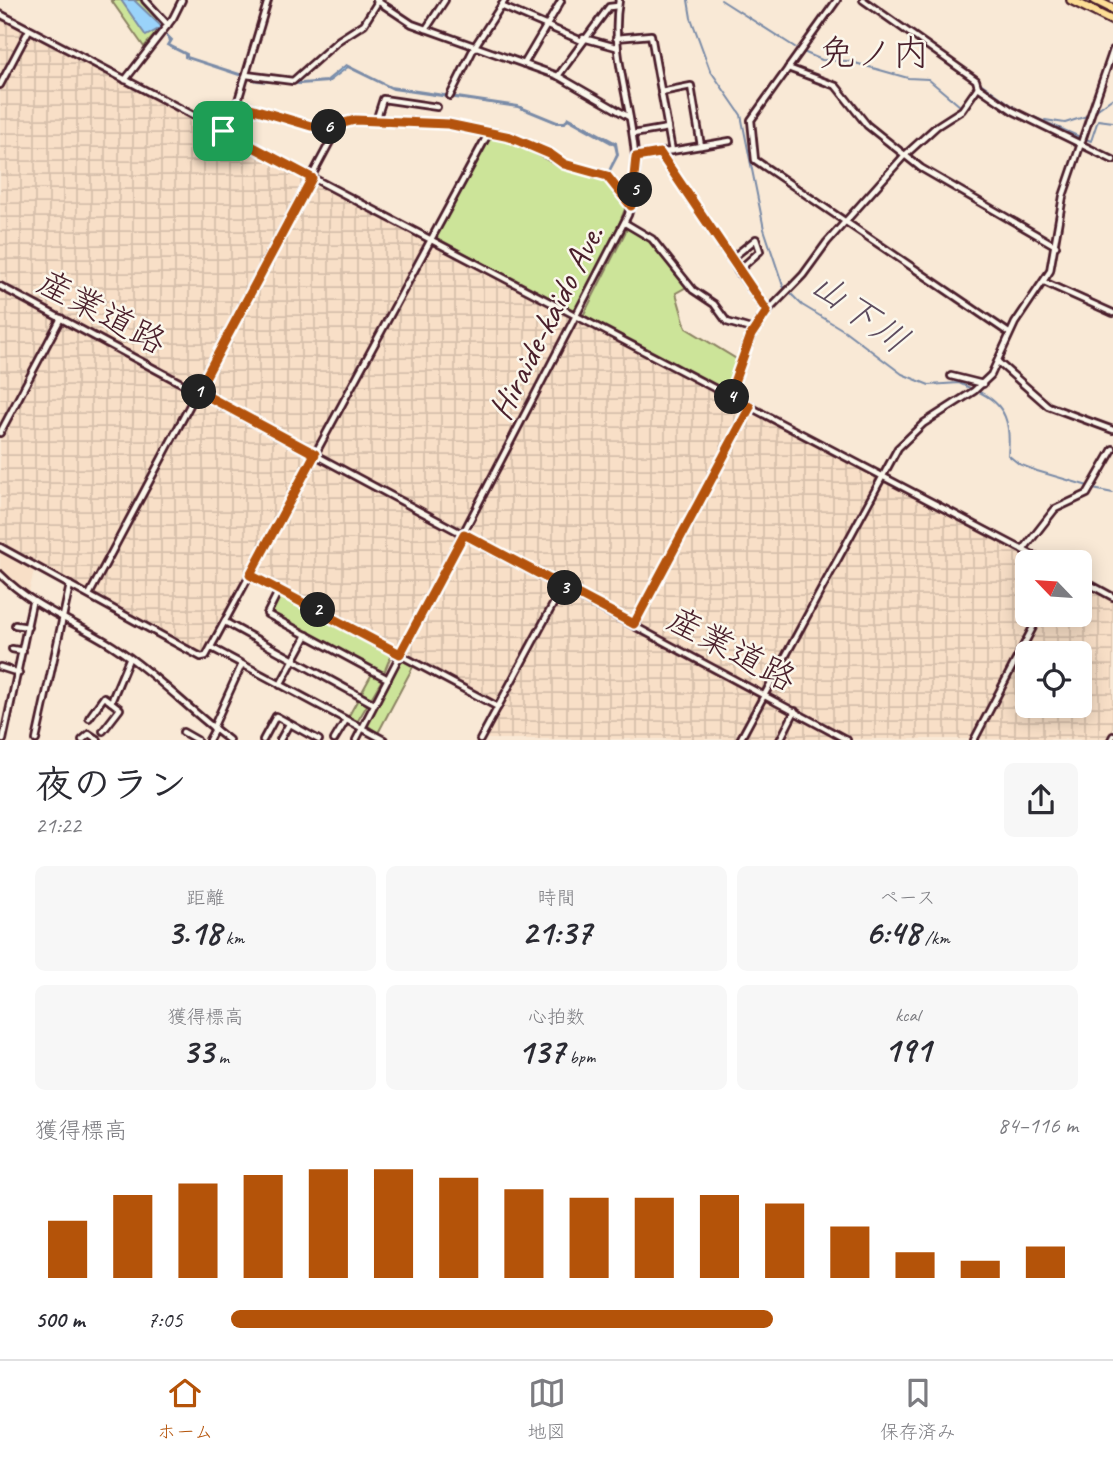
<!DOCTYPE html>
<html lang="ja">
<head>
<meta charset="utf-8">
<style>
  body { margin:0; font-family:Caveat,"Klee One",sans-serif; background:#f7f7f7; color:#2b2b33; height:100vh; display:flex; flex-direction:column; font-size:26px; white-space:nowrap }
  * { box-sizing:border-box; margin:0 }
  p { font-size:23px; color:#7c7c81 }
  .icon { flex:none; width:38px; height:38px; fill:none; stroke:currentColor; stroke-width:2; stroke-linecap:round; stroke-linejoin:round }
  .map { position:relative; height:740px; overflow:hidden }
  .side { display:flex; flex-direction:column; background:#fff; flex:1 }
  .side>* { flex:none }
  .needle { width:46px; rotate:295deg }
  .tools { position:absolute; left:1015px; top:550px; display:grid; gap:14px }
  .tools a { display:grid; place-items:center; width:77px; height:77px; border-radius:10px; background:#fff; box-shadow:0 4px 18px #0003; font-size:35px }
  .pin { position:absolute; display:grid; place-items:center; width:60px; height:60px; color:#fff; margin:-30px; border-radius:14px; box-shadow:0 4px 10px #0006 }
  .km { position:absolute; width:35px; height:35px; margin:-18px; border-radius:50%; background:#222; color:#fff; font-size:19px; line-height:35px; text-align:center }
  .round { display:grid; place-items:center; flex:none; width:74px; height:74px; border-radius:10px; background:#f7f7f7 }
  .overview { display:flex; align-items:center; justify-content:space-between; height:119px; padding:0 35px }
  h1 { font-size:38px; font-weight:700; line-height:52px }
  .metrics { display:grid; grid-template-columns:repeat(3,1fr); gap:10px; height:119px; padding:7px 35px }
  .metrics div { display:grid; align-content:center; border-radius:10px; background:#f7f7f7; text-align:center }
  .metrics b { font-size:35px; font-weight:700 }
  .metrics small { font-size:19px; font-weight:400 }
  .metrics p { font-size:19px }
  .chart { height:196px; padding:14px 35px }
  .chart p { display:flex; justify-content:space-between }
  .chart svg { width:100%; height:126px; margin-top:7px; stroke:#b45309; stroke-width:6 }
  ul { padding:0 35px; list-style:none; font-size:23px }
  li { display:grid; grid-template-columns:112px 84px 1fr; align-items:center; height:52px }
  li i { height:18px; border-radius:9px; background:#b45309 }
  .tab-bar { display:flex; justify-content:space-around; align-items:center; height:98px; border-top:2px solid #e1e1e2; background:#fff; font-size:19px; color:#7c7c81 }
  .tab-bar a { display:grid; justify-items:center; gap:4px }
  .tab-bar .on { color:#b45309 }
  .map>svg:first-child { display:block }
</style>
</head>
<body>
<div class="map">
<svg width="1113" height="740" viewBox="0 0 1113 740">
  <defs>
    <pattern id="industrial-grid" width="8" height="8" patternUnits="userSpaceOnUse" patternTransform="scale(1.75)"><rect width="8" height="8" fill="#f8dfc7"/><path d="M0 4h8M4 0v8" fill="none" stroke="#d6bfab"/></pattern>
  </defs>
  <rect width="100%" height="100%" fill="#f9e9d6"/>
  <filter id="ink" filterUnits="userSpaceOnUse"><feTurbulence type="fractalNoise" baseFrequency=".0143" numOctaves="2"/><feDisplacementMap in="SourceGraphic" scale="14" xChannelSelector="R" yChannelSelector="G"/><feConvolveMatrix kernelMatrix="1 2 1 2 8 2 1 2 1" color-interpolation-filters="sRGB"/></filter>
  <g filter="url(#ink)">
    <polygon fill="#f8dfc7" points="0,551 34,570 28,597 0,572"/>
    <path fill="url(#industrial-grid)" fill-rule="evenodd" d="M0,18L1040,562H1027V614H1080V583L1113,600V739H484L501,706L248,570L206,650L198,652L0,545ZM1027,653H1080V705H1027Z"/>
    <g fill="#cce499" stroke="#8b8262" stroke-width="2">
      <polygon points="111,0 145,0 166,22 144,47"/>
      <polygon points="491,136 511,140 562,168 606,179 626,207 614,236 574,312 435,237"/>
      <polygon points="629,225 642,231 690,285 676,293 686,328 738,360 727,391 583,316"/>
      <polygon points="279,593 392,653 383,675 268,613"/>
      <polygon points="405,660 414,665 378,733 367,725 400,662"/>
      <polygon points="373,672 383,678 356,724 347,719"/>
    </g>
    <g fill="#9ad3fa" stroke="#7a8ba7" stroke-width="2">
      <polygon points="121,0 134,0 162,27 146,36"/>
      <polygon points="165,33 172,40 169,45 187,54 187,57 258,80 302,83 326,81 346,65 390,87 518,106 557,122 565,122 568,117 616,143 618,155 609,172 628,199 608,173 617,154 615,145 568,119 565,123 557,123 518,107 393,89 348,67 328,82 300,84 257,81 185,57 185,54 167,45 170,40"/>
    </g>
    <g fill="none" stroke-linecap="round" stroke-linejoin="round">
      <g stroke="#7a8ba7" stroke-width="2">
        <polyline points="688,0 691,18 710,70 741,115 764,229 783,286 802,305 845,331 902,374 929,385 959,383 972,389"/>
        <polyline points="721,0 801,51 822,60 848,61 908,78 928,79 960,106 976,86"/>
        <polyline points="979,82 1020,111 1080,137"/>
        <polyline points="1095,111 1113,98"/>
        <polyline points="1045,120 1065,123 1087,116"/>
        <polyline points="1086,139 1091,141 1098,120 1113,122"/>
        <path d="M977,391C1007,404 1011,425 1008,455L1019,464L1037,471L1088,486"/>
        <polyline points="1093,489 1113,493"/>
      </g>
      <g stroke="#4a1f2b" stroke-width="10">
        <g id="minor">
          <polyline points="145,0 168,25"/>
          <polyline points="376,0 412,24 558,76 629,117"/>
          <polyline points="837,0 751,120 755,160 1009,333"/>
          <polyline points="863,0 976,80 978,87 1013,111 1113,160"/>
          <polyline points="501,6 582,41"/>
          <polyline points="0,14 1046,562"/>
          <polyline points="426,29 445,0"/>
          <polyline points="583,38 616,47"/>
          <polyline points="616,38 651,35 672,151"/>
          <polyline points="524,64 561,1"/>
          <polyline points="788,68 836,86 867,125 921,168 1056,246"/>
          <polyline points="246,75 293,81 339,40 364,24 379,0"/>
          <polyline points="558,76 609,7 618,6"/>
          <polyline points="125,80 173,18 182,0"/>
          <polyline points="0,85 29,30"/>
          <polyline points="661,92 691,86 701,146"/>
          <polyline points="450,96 475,46 505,0"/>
          <polyline points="237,104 311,126 329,127 355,120 448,124 510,137 550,154 564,164 607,176 631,206"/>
          <polyline points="376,121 383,99 437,107"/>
          <polyline points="223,131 237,104 268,0"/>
          <polyline points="633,134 668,128"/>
          <polyline points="660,153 731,259 738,271 760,251 756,239 731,259"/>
          <polyline points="636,157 730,141"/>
          <polyline points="625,223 652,239 693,290 714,304 727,322 754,330"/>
          <polyline points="738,271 767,311"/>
          <polyline points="1044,282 1113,313"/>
          <polyline points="0,286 847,740"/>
          <polyline points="998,362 1048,406 1113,430"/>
          <polyline points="951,376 983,384"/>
          <polyline points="729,396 751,335 765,314 803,275 827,242 904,156 937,126 962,110 978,87"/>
          <polyline points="0,433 61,318"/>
          <polyline points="0,547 201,657 206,656 488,134"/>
          <polyline points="1023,550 1055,509 1087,494 1113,449"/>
          <path d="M0,574C34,608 74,621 113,646C155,673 189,710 229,740"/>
          <polyline points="250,575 498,707"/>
          <polyline points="1080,579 1113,597"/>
          <polyline points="279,590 267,614 388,679"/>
          <polyline points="89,595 339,125"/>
          <polyline points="225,622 374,704"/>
          <polyline points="634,624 750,407"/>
          <polyline points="15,625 28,627"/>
          <polyline points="212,648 384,740"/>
          <polyline points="12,649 23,651"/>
          <polyline points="0,667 19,673"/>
          <polyline points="280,685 307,635"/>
          <polyline points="89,718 104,697 111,702 129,659"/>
          <polyline points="213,728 242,664"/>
          <polyline points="103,731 120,709 111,702"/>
          <polyline points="183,732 197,740"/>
          <polyline points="3,740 32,603"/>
          <polyline points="36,740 70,585"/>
          <polyline points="82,740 89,734 98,740"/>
          <polyline points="209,740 215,729"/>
          <polyline points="263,740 276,716 319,740"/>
          <polyline points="280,740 289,724"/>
          <polyline points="334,740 346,720"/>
          <path d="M356,740L628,215C653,143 606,73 619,0"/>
          <polyline points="480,740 563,586"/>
          <polyline points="740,740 898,448 924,423 974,391 991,375 1015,323 1050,271 1063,196 1113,50"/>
          <polyline points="780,740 795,711"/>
          <polyline points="974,740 1040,614"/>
          <polyline points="1111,740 1113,736"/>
        </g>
      </g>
      <g stroke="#4a1f2b" stroke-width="12">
        <g id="highway">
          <polyline points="1071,0 1113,21"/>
          <polyline points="1095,0 1113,9"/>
        </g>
      </g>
      <use href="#minor" stroke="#fbf7ec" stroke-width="4.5"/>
      <use href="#highway" stroke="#fdde96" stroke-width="7"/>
    </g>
  </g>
  <g fill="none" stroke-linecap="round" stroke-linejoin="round" filter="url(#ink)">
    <g stroke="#fff" stroke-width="14">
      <polygon id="route" points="237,104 311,126 329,127 355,120 448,124 510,137 550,154 564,164 607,176 631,206 636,157 660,153 767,311 751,335 729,396 750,407 634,624 464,534 400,654 250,575 315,454 198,391 312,178 223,131"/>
    </g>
    <use href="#route" stroke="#b45309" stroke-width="9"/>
  </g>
  <g text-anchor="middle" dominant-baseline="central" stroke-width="5" stroke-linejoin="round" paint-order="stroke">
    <g font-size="35" fill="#4a1f2b" stroke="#fbf7ec">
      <text transform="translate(102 312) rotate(28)">産業道路</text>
      <text transform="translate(546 322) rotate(-63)">Hiraide-kaido Ave.</text>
      <text transform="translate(732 649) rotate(28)">産業道路</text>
    </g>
    <g font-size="37" fill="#4a1f2b" stroke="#fbf7ec">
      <text x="874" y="52">免ノ内</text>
    </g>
    <g font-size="37" font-style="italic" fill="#5e4c5f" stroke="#fbf7ec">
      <text transform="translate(860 312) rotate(36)">山下川</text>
    </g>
  </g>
</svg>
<div class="tools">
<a><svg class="needle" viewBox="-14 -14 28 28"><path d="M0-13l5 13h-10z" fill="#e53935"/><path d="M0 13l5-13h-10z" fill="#7c7c81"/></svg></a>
<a><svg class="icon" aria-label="locate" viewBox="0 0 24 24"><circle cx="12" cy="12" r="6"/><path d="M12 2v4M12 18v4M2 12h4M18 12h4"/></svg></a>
</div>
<div class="pin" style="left:223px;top:131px;background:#1e9e55"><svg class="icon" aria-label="arrive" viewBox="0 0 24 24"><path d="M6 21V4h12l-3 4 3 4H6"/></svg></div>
<b class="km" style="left:199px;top:392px">1</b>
<b class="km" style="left:318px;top:610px">2</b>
<b class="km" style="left:565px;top:588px">3</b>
<b class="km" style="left:732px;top:397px">4</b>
<b class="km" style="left:635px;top:190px">5</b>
<b class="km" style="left:329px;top:127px">6</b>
</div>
<section class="side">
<div class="overview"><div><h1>夜のラン</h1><p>21:22</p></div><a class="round"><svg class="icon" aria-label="share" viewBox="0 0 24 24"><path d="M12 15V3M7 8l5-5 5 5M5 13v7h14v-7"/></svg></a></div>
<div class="metrics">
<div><p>距離</p><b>3.18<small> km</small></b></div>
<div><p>時間</p><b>21:37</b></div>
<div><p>ペース</p><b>6:48<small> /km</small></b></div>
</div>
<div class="metrics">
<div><p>獲得標高</p><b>33<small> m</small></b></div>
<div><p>心拍数</p><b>137<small> bpm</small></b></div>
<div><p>kcal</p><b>191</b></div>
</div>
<div class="chart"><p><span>獲得標高</span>84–116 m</p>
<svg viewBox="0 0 160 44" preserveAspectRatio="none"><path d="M5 44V24M15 44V15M25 44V11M35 44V8M45 44V6M55 44V6M65 44V9M75 44V13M85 44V16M95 44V16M105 44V15M115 44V18M125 44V26M135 44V35M145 44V38M155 44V33"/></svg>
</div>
<ul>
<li><b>500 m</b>7:05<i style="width:64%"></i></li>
</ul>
</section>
<nav class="tab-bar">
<a class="on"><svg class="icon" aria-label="home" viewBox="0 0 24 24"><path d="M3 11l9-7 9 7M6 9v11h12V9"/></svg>ホーム</a>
<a><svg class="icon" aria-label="map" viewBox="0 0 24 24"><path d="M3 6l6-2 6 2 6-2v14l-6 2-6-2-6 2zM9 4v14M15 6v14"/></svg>地図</a>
<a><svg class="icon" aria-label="saved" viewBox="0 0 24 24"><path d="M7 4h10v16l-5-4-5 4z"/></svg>保存済み</a>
</nav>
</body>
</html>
